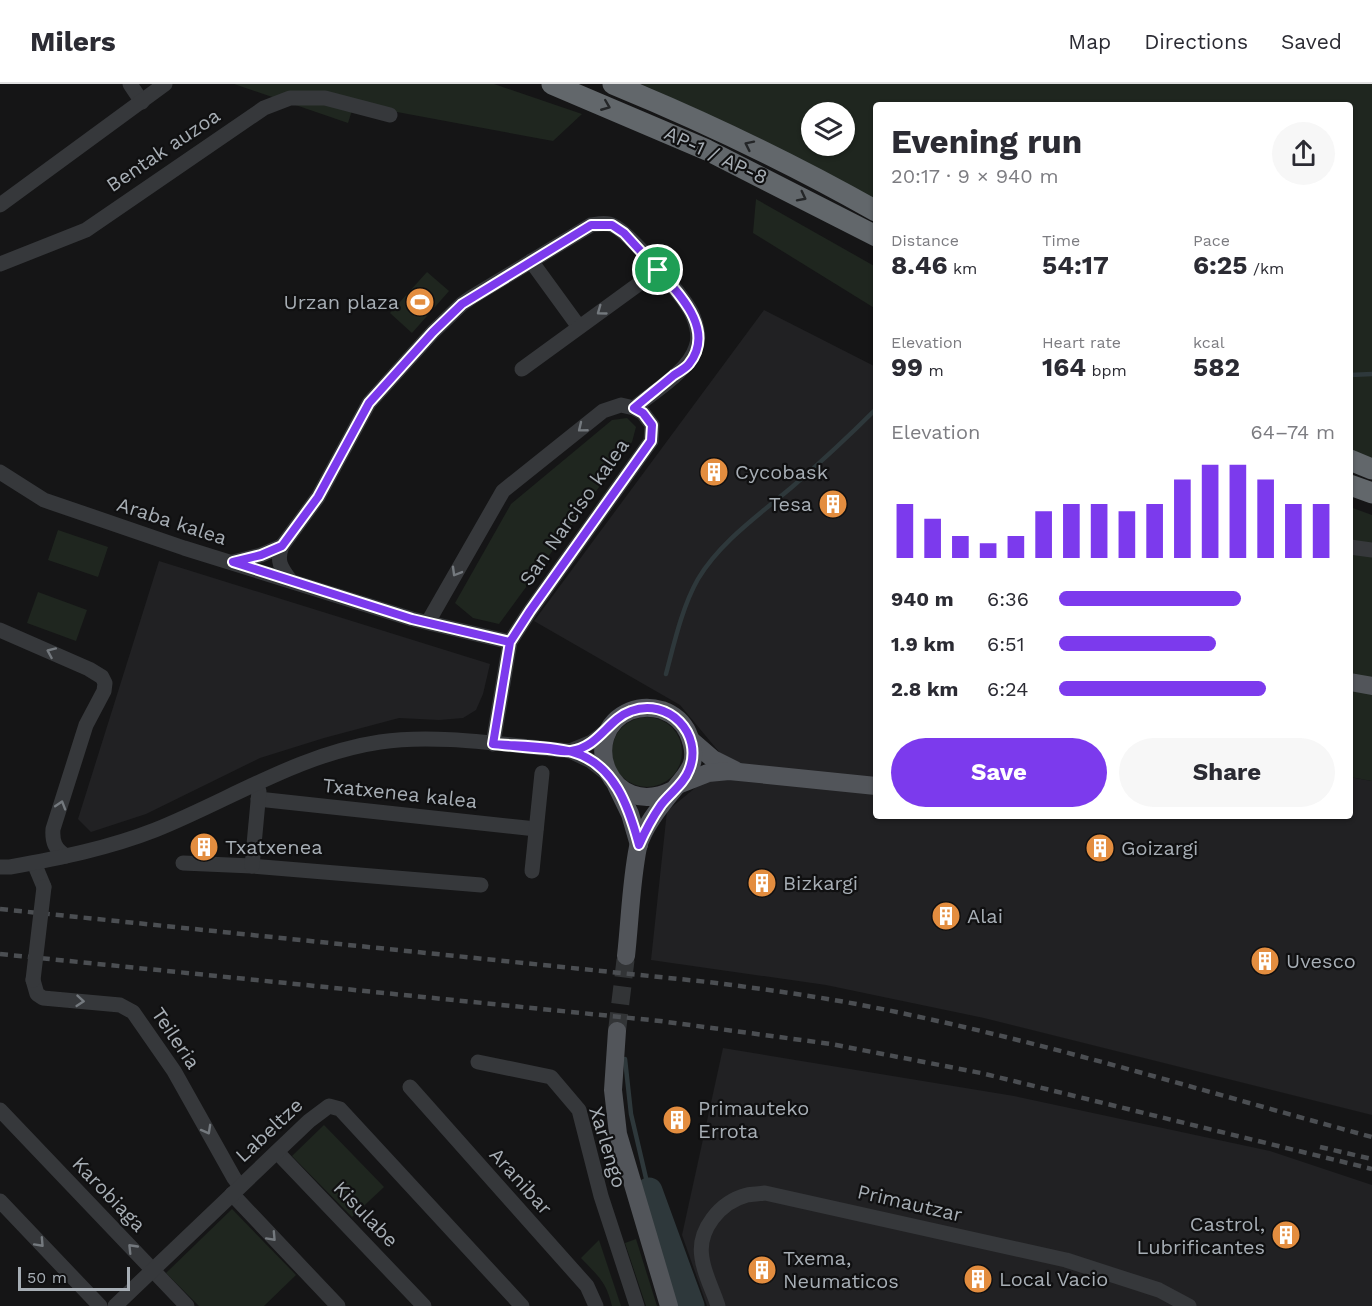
<!DOCTYPE html>
<html lang="en">
<head>
<meta charset="utf-8">
<style>
  body { margin:0; font-family:"Work Sans",sans-serif; background:#f7f7f7; color:#2b2b33; height:100vh; display:flex; flex-direction:column; font-size:22px; white-space:nowrap }
  * { box-sizing:border-box; margin:0 }
  p { font-size:20px; color:#7c7c81 }
  .icon { flex:none; width:33px; height:33px; fill:none; stroke:currentColor; stroke-width:2; stroke-linecap:round; stroke-linejoin:round }
  .map { position:relative; flex:1; overflow:hidden }
  .sheet { position:absolute; left:873px; top:18px; width:480px; height:717px; display:flex; flex-direction:column; background:#fff; border-radius:6px; box-shadow:0 2px 4px #0004 }
  .sheet>* { flex:none }
  .fabs { position:absolute; left:801px; top:18px; display:grid; gap:12px }
  .fabs a { display:grid; place-items:center; width:54px; height:54px; border-radius:50%; background:#fff; box-shadow:0 2px 4px #0004; font-size:30px }
  .scale { position:absolute; left:18px; bottom:15px; width:112px; box-sizing:border-box; padding-left:6px; border:3px solid #a7aeb5; border-top:0; font-size:16px; line-height:21px; white-space:nowrap; color:#a7aeb5; -webkit-text-stroke:4px #101011; paint-order:stroke }
  .pin { position:absolute; display:grid; place-items:center; width:51px; height:51px; color:#fff; margin:-26px; border:3px solid #fff; border-radius:50%; box-shadow:0 2px 6px #0007 }
  .round { display:grid; place-items:center; flex:none; width:63px; height:63px; border-radius:32px; background:#f7f7f7 }
  .head { display:flex; align-items:center; justify-content:space-between; height:102px; padding:0 18px }
  h1 { font-size:33px; font-weight:700; line-height:45px }
  .stats { display:grid; grid-template-columns:repeat(3,1fr); gap:9px; height:102px; padding:6px 18px }
  .stats div { display:grid; align-content:center }
  .stats b { font-size:26px; font-weight:700 }
  .stats small { font-size:16px; font-weight:400 }
  .stats p { font-size:16px }
  .chart { height:168px; padding:12px 18px }
  .chart p { display:flex; justify-content:space-between }
  .chart svg { width:100%; height:108px; margin-top:6px; stroke:#7c3aed; stroke-width:6 }
  .action { display:flex; gap:12px; margin-top:auto; padding:12px 18px }
  .action a { flex:1; height:69px; border-radius:36px; background:#7c3aed; color:#fff; font-size:24px; font-weight:700; line-height:69px; text-align:center }
  .action a+a { background:#f7f7f7; color:#2b2b33 }
  ul { padding:0 18px; list-style:none; font-size:20px }
  li { display:grid; grid-template-columns:96px 72px 1fr; align-items:center; height:45px }
  li i { height:15px; border-radius:8px; background:#7c3aed }
  header { display:flex; align-items:center; gap:36px; box-sizing:border-box; height:84px; padding:0 30px; background:#fff; border-bottom:2px solid #e1e1e2 }
  header strong { font-size:28px }
  nav { display:flex; gap:33px; margin-inline-start:auto; font-size:21px }
  .map>svg:first-child { display:block }
</style>
</head>
<body>
<header>
<strong>Milers</strong>
<nav><a>Map</a><a>Directions</a><a>Saved</a></nav>
</header>
<div class="map">
<svg width="1372" height="1222" viewBox="0 0 1372 1222">
  <rect width="100%" height="100%" fill="#151516"/>
  <g fill="#212123">
    <polygon points="764,226 876,283 876,732 1350,732 1350,693 1372,697 1372,1031 984,934 826,901 651,876 667,727 695,704 720,669 680,621 534,537"/>
    <polygon points="159,477 490,580 483,610 476,626 463,634 439,636 399,634 324,654 260,674 146,730 91,748 78,735"/>
    <polygon points="723,964 1014,1012 1270,1067 1372,1101 1372,1222 707,1222 682,1151"/>
  </g>
  <g fill="#1f261f" fill-rule="evenodd">
    <polygon points="234,0 494,0 582,30 553,57 354,20 348,39"/>
    <path d="M641,0H1372V376L1350,368V21H876V117L753,51ZM812,28H844V62H812Z"/>
    <polygon points="756,115 876,183 876,225 753,149"/>
    <polygon points="427,188 449,207 412,249 390,229"/>
    <polygon points="627,334 636,343 632,358 499,540 473,534 455,519 511,420 612,336"/>
    <polygon points="1350,423 1372,431 1372,697 1350,693"/>
    <polygon points="58,446 108,463 98,493 48,476"/>
    <polygon points="38,508 87,526 76,557 27,539"/>
    <circle cx="647" cy="668" r="35"/>
    <polygon points="324,1041 384,1103 352,1133 292,1072"/>
    <polygon points="232,1125 296,1191 264,1222 199,1222 166,1189"/>
    <polygon points="636,1155 657,1222 646,1222 625,1159"/>
    <path d="M599,1156L621,1222H612C606,1197 598,1192 581,1174Z"/>
  </g>
  <g fill="none" stroke-linecap="round" stroke-linejoin="round">
    <g stroke="#2e383b" stroke-width="4.5">
      <polyline points="1350,291 1372,290"/>
      <path d="M666,590C674,560 682,523 698,495C720,458 760,430 792,403C821,378 849,352 876,325"/>
      <polyline points="625,975 631,1030 649,1107"/>
    </g>
    <polyline stroke="#2e383b" stroke-width="27" points="649,1107 691,1222"/>
    <polyline stroke="#323436" stroke-width="18" stroke-dasharray="18 9" stroke-linecap="butt" points="617,947 626,872"/>
    <g stroke="#36383b" stroke-width="15">
      <polyline points="130,0 142,18"/>
      <polyline points="0,121 165,0"/>
      <polyline points="531,177 579,243"/>
      <polyline points="0,180 86,146 264,24 290,14 325,14 390,31"/>
      <polyline points="522,285 658,186"/>
      <polyline points="0,388 44,416 184,464 412,535 510,558"/>
      <polyline points="1350,463 1372,466"/>
      <polyline points="233,478 261,471 282,462"/>
      <path d="M290,496C281,484 276,477 282,462L318,413L369,319L433,248L462,220L472,213L591,141C598,140 607,138 614,142C629,149 687,215 693,232C697,242 700,253 696,263C689,287 653,308 634,324"/>
      <polyline points="428,538 503,407 603,327 621,321 634,324 643,329 652,341 651,357 530,527 510,558 493,660"/>
      <path d="M0,546L89,585L102,593L105,599L104,607L86,641L53,745C52,758 55,765 66,772"/>
      <polyline points="570,667 592,658 611,643"/>
      <polyline points="258,715 536,745"/>
      <polyline points="34,779 44,803"/>
      <polyline points="183,779 252,782 481,801"/>
      <polyline points="252,782 259,707"/>
      <path d="M0,783H10C60,774 109,764 155,746C230,716 299,670 380,658C438,649 511,662 570,667L591,677L609,691"/>
      <polyline points="532,787 542,689"/>
      <polyline points="33,896 37,910 43,914 120,921 133,928 174,987 234,1094 240,1102"/>
      <polyline points="478,978 551,993 579,1026 601,1112 637,1222"/>
      <polyline points="410,1003 587,1202 596,1222"/>
      <polyline points="0,1026 187,1222"/>
      <polyline points="277,1068 424,1222"/>
      <polyline points="232,1110 338,1222"/>
      <polyline points="0,1117 100,1222"/>
      <polyline points="115,1222 309,1037 329,1022 340,1025 522,1222"/>
      <path d="M718,1222C713,1206 704,1190 702,1174C697,1146 720,1118 747,1111C752,1110 759,1110 765,1109L1066,1176L1159,1206L1189,1222"/>
    </g>
    <g stroke="#52555a" stroke-width="18">
      <polyline points="1350,598 1372,602"/>
      <polyline points="691,656 713,675 735,686"/>
      <polyline points="680,700 708,689 729,687 876,702"/>
      <polyline points="616,701 630,730 639,761"/>
      <path d="M626,872C630,836 631,798 638,763C643,744 659,724 671,709C688,688 701,679 688,649C683,638 673,630 662,626C652,623 640,623 630,627C577,649 609,738 673,706"/>
      <polyline points="617,947 613,1006 618,1050 669,1222"/>
    </g>
    <g stroke="#62676b" stroke-width="21">
      <polyline points="552,0 707,66 876,152"/>
      <path d="M613,0C703,37 791,79 876,127"/>
      <polyline points="1350,376 1372,385"/>
      <polyline points="1350,401 1372,409"/>
    </g>
    <g stroke="#4b4e52" stroke-width="4.5" stroke-dasharray="8 6" stroke-linecap="butt">
      <path d="M0,825L708,898C772,906 837,915 901,929C1059,962 1216,1011 1372,1053"/>
      <polyline points="0,870 660,937 831,960 981,989 1372,1085"/>
      <polyline points="1320,1063 1372,1075"/>
    </g>
    <polyline stroke="#36383b" stroke-width="15" points="33,896 44,803"/>
  </g>
  <defs><path id="oneway-chevron" d="M-2-3.5L2.5 0L-2 3.5" fill="none" stroke-width="1.6" stroke-linecap="round" stroke-linejoin="round" transform="scale(1.5)"/></defs>
  <g stroke="#242628">
    <use href="#oneway-chevron" transform="translate(606 22) rotate(22)"/>
    <use href="#oneway-chevron" transform="translate(749 61) rotate(-154)"/>
    <use href="#oneway-chevron" transform="translate(802 113) rotate(27)"/>
  </g>
  <g stroke="#74797e">
    <use href="#oneway-chevron" transform="translate(601 227) rotate(144)"/>
    <use href="#oneway-chevron" transform="translate(582 344) rotate(141)"/>
    <use href="#oneway-chevron" transform="translate(456 488) rotate(120)"/>
    <use href="#oneway-chevron" transform="translate(51 568) rotate(-156)"/>
    <use href="#oneway-chevron" transform="translate(61 721) rotate(-73)"/>
    <use href="#oneway-chevron" transform="translate(80 917) rotate(5)"/>
    <use href="#oneway-chevron" transform="translate(207 1046) rotate(61)"/>
    <use href="#oneway-chevron" transform="translate(272 1153) rotate(47)"/>
    <use href="#oneway-chevron" transform="translate(40 1159) rotate(47)"/>
    <use href="#oneway-chevron" transform="translate(132 1164) rotate(-134)"/>
  </g>
  <g fill="none" stroke-linecap="round" stroke-linejoin="round">
    <g stroke="#fff" stroke-width="12">
      <path id="route" d="M658,186L624,149L612,141H591L462,220L433,248L369,319L318,413L282,462L261,471L233,478L412,535L510,558L493,660C517,662 550,662 572,668C614,679 629,723 639,761C645,747 652,734 661,721C670,709 684,700 689,686C704,650 668,613 631,627C608,635 599,663 571,667C564,668 555,666 548,665C530,664 512,662 493,660L510,558L530,527L651,357L652,341L643,329L634,324C647,313 661,302 674,291C679,288 686,284 689,280C716,246 679,210 658,186"/>
    </g>
    <use href="#route" stroke="#7c3aed" stroke-width="8"/>
  </g>
  <defs>
    <g id="stadium-disc" transform="scale(1.5)"><circle r="9.5" fill="#e38d3f" stroke="#101011"/><path d="M0-5a6.5 5 0 1 0 0 10a6.5 5 0 1 0 0-10ZM-3.5-1.8h7v3.6h-7Z" fill="#fff"/></g>
    <g id="building-disc" transform="scale(1.5)"><circle r="9.5" fill="#e38d3f" stroke="#101011"/><path d="M-4-6H4V6H1V3H-1V6H-4ZM-2.5-4.3h1.7v1.8h-1.7ZM.8-4.3h1.7v1.8H.8ZM-2.5-1h1.7V.8h-1.7ZM.8-1h1.7V.8H.8Z" fill="#fff"/></g>
  </defs>
  <g fill-rule="evenodd">
    <use href="#stadium-disc" x="420" y="218"/>
    <use href="#building-disc" x="714" y="388"/>
    <use href="#building-disc" x="833" y="420"/>
    <use href="#building-disc" x="204" y="763"/>
    <use href="#building-disc" x="1100" y="764"/>
    <use href="#building-disc" x="762" y="799"/>
    <use href="#building-disc" x="946" y="832"/>
    <use href="#building-disc" x="1265" y="877"/>
    <use href="#building-disc" x="677" y="1036"/>
    <use href="#building-disc" x="1286" y="1151"/>
    <use href="#building-disc" x="762" y="1186"/>
    <use href="#building-disc" x="978" y="1195"/>
  </g>
  <g text-anchor="middle" dominant-baseline="central" stroke-width="4.5" stroke-linejoin="round" paint-order="stroke">
    <g font-size="20" fill="#a7aeb5" stroke="#101011">
      <text transform="translate(163 66) rotate(-34)">Bentak auzoa</text>
      <text transform="translate(716 71) rotate(25)">AP-1 / AP-8</text>
      <text transform="translate(574 428) rotate(-55)">San Narciso kalea</text>
      <text transform="translate(172 437) rotate(18)">Araba kalea</text>
      <text transform="translate(400 709) rotate(6)">Txatxenea kalea</text>
      <text transform="translate(176 954) rotate(56)">Teileria</text>
      <text transform="translate(269 1046) rotate(-43)">Labeltze</text>
      <text transform="translate(608 1063) rotate(73)">Xarlengo</text>
      <text transform="translate(521 1097) rotate(48)">Aranibar</text>
      <text transform="translate(109 1110) rotate(46)">Karobiaga</text>
      <text transform="translate(910 1119) rotate(13)">Primautzar</text>
      <text transform="translate(366 1130) rotate(46)">Kisulabe</text>
    </g>
    <g font-size="20" fill="#a7aeb5" stroke="#101011" text-anchor="start">
      <text x="399" y="218" text-anchor="end">Urzan plaza</text>
      <text x="735" y="388">Cycobask</text>
      <text x="812" y="420" text-anchor="end">Tesa</text>
      <text x="225" y="763">Txatxenea</text>
      <text x="1121" y="764">Goizargi</text>
      <text x="783" y="799">Bizkargi</text>
      <text x="967" y="832">Alai</text>
      <text x="1286" y="877">Uvesco</text>
      <text x="698" y="1024">Primauteko<tspan x="698" dy="23">Errota</tspan></text>
      <text x="1265" y="1140" text-anchor="end">Castrol,<tspan x="1265" dy="23">Lubrificantes</tspan></text>
      <text x="783" y="1174">Txema,<tspan x="783" dy="23">Neumaticos</tspan></text>
      <text x="999" y="1195">Local Vacio</text>
    </g>
  </g>
</svg>
<div class="fabs">
<a><svg class="icon" aria-label="layers" viewBox="0 0 24 24"><path d="M12 4l9 5-9 5-9-5zM3 14l9 5 9-5"/></svg></a>
</div>
<div class="scale">50 m</div>
<div class="pin" style="left:658px;top:186px;background:#1e9e55"><svg class="icon" aria-label="arrive" viewBox="0 0 24 24"><path d="M6 21V4h12l-3 4 3 4H6"/></svg></div>
<section class="sheet">
<div class="head"><div><h1>Evening run</h1><p>20:17 · 9 × 940 m</p></div><a class="round"><svg class="icon" aria-label="share" viewBox="0 0 24 24"><path d="M12 15V3M7 8l5-5 5 5M5 13v7h14v-7"/></svg></a></div>
<div class="stats">
<div><p>Distance</p><b>8.46<small> km</small></b></div>
<div><p>Time</p><b>54:17</b></div>
<div><p>Pace</p><b>6:25<small> /km</small></b></div>
</div>
<div class="stats">
<div><p>Elevation</p><b>99<small> m</small></b></div>
<div><p>Heart rate</p><b>164<small> bpm</small></b></div>
<div><p>kcal</p><b>582</b></div>
</div>
<div class="chart"><p><span>Elevation</span>64–74 m</p>
<svg viewBox="0 0 160 44" preserveAspectRatio="none"><path d="M5 44V22M15 44V28M25 44V35M35 44V38M45 44V35M55 44V25M65 44V22M75 44V22M85 44V25M95 44V22M105 44V12M115 44V6M125 44V6M135 44V12M145 44V22M155 44V22"/></svg>
</div>
<ul>
<li><b>940 m</b>6:36<i style="width:66%"></i></li>
<li><b>1.9 km</b>6:51<i style="width:57%"></i></li>
<li><b>2.8 km</b>6:24<i style="width:75%"></i></li>
</ul>
<div class="action"><a>Save</a><a>Share</a></div>
</section>
</div>
</body>
</html>
